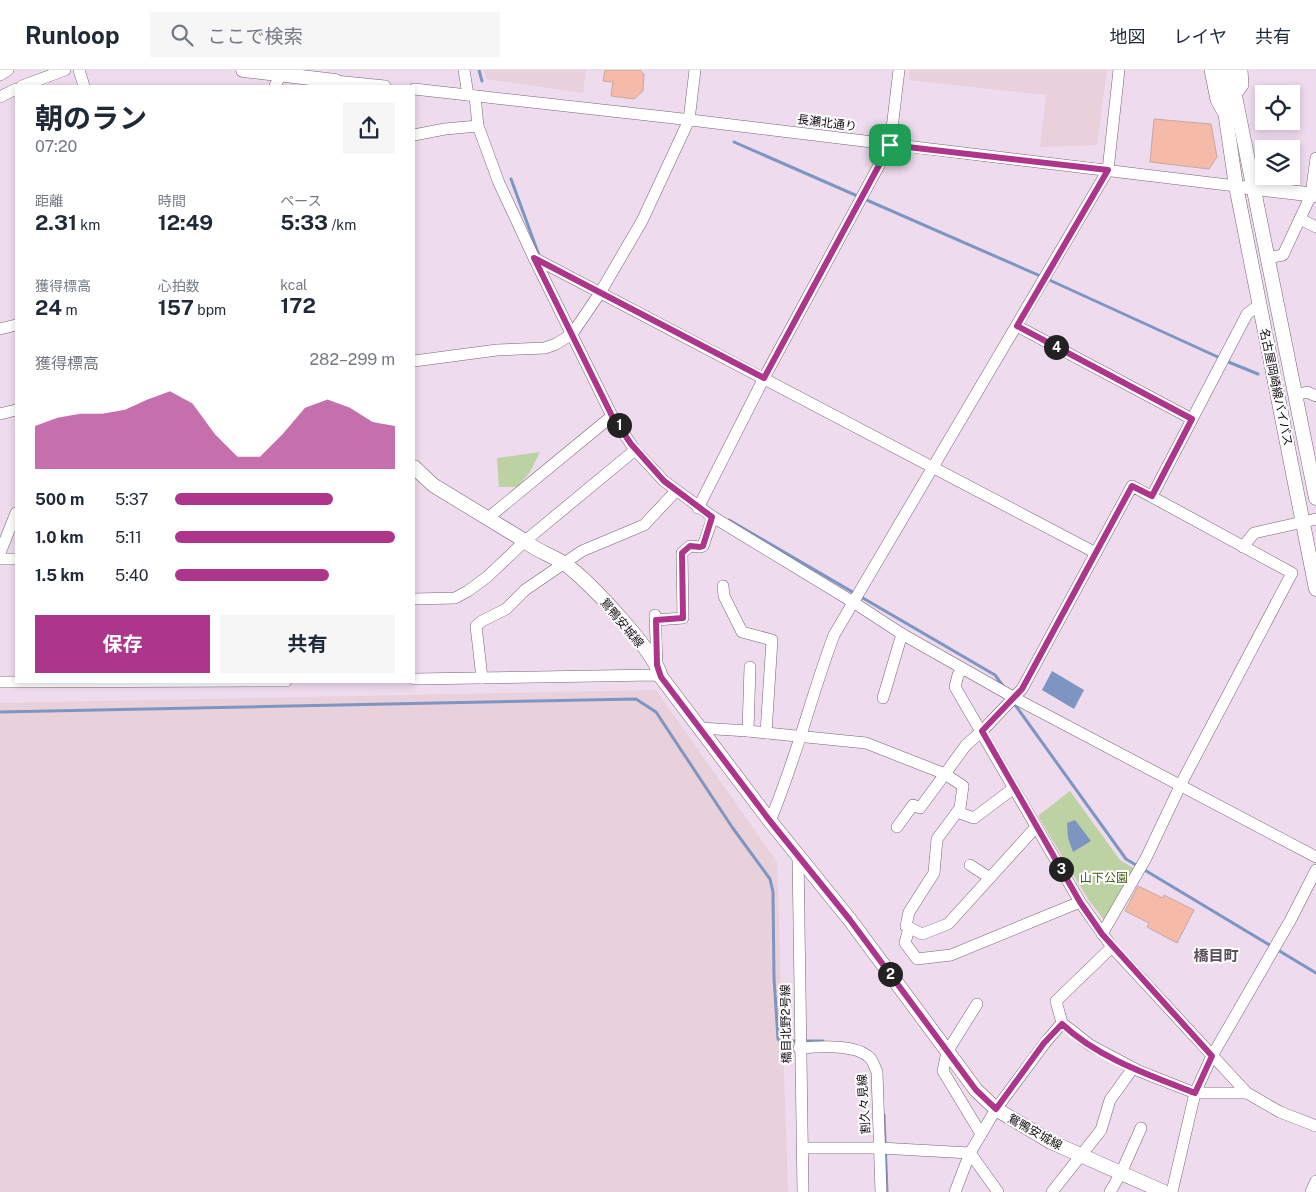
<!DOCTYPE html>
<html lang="ja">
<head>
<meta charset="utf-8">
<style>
  body { margin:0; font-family:"Public Sans","Noto Sans JP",sans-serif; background:#f6f6f7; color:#1f2937; height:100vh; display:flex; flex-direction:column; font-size:19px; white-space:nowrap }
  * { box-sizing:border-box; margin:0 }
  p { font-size:16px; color:#747a83 }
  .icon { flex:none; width:28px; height:28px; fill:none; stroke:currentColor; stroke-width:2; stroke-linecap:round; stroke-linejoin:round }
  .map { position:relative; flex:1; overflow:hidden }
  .details { position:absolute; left:15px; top:15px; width:400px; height:598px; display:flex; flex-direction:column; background:#fff; border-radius:0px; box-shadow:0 2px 8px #0003 }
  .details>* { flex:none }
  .controls { position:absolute; left:1255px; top:15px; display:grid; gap:10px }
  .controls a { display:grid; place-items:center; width:45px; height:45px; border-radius:0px; background:#fff; box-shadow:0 2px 8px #0003; font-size:25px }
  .pin { position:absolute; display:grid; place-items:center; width:42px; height:42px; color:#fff; margin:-21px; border-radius:10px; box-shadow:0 2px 8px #0006 }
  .km { position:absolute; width:25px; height:25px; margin:-12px; border-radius:50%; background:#222; color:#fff; font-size:14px; line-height:25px; text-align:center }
  .round { display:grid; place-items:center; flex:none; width:52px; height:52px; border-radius:0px; background:#f6f6f7 }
  .summary { display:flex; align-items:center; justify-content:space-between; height:85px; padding:0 20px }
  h1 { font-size:28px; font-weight:700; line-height:38px }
  .stats { display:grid; grid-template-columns:repeat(3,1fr); gap:8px; height:85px; padding:5px 20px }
  .stats div { display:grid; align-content:center }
  .stats b { font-size:21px; font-weight:700 }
  .stats small { font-size:14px; font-weight:400 }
  .stats p { font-size:14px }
  .chart { height:140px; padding:10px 20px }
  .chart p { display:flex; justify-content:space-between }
  .chart svg { width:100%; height:90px; margin-top:5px; fill:#ad358b; opacity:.7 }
  .action { display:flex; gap:10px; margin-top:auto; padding:10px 20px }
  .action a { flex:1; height:58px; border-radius:0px; background:#ad358b; color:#fff; font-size:20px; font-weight:700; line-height:58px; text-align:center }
  .action a+a { background:#f6f6f7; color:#1f2937 }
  ul { padding:0 20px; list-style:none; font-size:16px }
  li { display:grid; grid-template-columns:80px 60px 1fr; align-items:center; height:38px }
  li i { height:12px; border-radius:6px; background:#ad358b }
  header { display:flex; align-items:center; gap:30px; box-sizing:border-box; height:70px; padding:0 25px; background:#fff; border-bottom:1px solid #e0e1e3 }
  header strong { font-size:24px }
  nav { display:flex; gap:28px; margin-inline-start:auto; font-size:18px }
  .search { width:350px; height:45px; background:#f6f6f7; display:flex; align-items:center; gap:12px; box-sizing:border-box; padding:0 18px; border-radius:0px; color:#747a83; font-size:19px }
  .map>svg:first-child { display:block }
</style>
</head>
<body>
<header>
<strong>Runloop</strong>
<div class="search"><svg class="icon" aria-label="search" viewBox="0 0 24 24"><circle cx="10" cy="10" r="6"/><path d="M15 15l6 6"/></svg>ここで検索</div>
<nav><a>地図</a><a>レイヤ</a><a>共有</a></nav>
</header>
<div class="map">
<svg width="1316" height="1122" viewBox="0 0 1316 1122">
  <rect width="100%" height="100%" fill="#eedbed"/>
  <g fill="#e9d1db">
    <polygon points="484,0 586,0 583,23 486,9"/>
    <polygon points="910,0 1107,0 1097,75 1040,77 1046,25 909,10"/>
    <polygon points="656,620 777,792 788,1122 0,1122 0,633"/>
  </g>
  <g fill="#bcd2a3">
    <polygon points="540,382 530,402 517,417 499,417 497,388"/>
    <polygon points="1070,721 1120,790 1136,800 1108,855 1088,829 1038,746"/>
  </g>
  <g fill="#7e95c2">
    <polygon points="1052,601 1084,620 1074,639 1042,620"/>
    <polygon points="1075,750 1091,771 1073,782 1068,768 1067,753"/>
  </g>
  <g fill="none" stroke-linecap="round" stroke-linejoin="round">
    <g stroke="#7e95c2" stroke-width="3">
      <polyline points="479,0 482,11"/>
      <polyline points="734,72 1045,208 1220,288"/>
      <polyline points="511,109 540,188"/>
      <polyline points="1226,291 1258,304"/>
      <polyline points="729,450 995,605 1003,616"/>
      <polyline points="1013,632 1126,789 1136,795"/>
      <polyline points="0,642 636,629 656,642 732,757 770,809 773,822 774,908 778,969 780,971 798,971"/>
      <polyline points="1143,799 1316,903"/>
      <polyline points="804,971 823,971"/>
      <polyline points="884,1045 887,1122"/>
    </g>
  </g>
  <g fill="#f6baa9" stroke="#c3a9a2">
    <polygon points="605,0 640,0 644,4 643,21 634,29 611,26 613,12 603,11"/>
    <polygon points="1154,49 1211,54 1217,87 1209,99 1150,92"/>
    <polygon points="1138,816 1163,828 1164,825 1194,840 1177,873 1147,857 1149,853 1125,841"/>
  </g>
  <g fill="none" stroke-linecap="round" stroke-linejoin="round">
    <g stroke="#766575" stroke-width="12">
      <g id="minor">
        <polyline points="79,0 84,16"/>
        <polyline points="464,0 468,25"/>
        <polyline points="1210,0 1216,30 1222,41"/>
        <polyline points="0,5 8,0"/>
        <polyline points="335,11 385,16"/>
        <polyline points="22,16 65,0"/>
        <polyline points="275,16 283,0"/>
        <polyline points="414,19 674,48 1236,116"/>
        <polyline points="475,26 478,56 499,113 534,188 612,346 635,380 664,411 713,447 853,532 902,564 1022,632 1316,787"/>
        <polyline points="1235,26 1243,15 1242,0"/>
        <polyline points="0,27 16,19"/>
        <polyline points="414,65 445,59 478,56"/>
        <polyline points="1300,149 1316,157"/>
        <polyline points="534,188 1096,483"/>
        <polyline points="1267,188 1283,185 1311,125 1316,88"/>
        <polyline points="1017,256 1192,349"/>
        <polyline points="0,259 16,255"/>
        <polyline points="414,291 497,280 545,278 556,274 572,264 600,223 642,151 689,50 695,0"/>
        <polyline points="1296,325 1307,322 1316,326"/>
        <polyline points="0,344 16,340"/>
        <polyline points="1152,426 1247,244 1259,235"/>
        <polyline points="698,438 764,308 890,75 899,0"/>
        <polyline points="488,448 612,346"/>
        <polyline points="1243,477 1254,463 1316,449"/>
        <polyline points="0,483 16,443"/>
        <polyline points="0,489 16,489"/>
        <polyline points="723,516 724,526 742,562 772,570 766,663"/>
        <polyline points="414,529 455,528 468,521 487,507 525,471 635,380"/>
        <polyline points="655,545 657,595"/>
        <polyline points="656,550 683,548 682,483 690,476 700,477 703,476 713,447"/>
        <polyline points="963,599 958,605 955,617 1080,832 1112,877 1247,1023 1280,1042 1316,1056"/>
        <polyline points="482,608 476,556 482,551 506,539 525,520 582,481 644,455 676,421"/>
        <polyline points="414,609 654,605 661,607"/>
        <polyline points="0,612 286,611"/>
        <polyline points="883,628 902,564"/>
        <polyline points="700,658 748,661 866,673 945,704 966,675 982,661 1022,619 1132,416 1292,503 1183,710 1146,788 1102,864"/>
        <polyline points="748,661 750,597"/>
        <polyline points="957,742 974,748 1014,718"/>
        <path d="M770,751C796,690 811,626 834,565L1108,100L1119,0"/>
        <polyline points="897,757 913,735 920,738 945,704 963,716 960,738 937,769 934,803 909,842 906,856 922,864 948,854 1036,757"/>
        <polyline points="798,785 803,1122"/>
        <polyline points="970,795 990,808"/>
        <polyline points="909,858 905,873 917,889 951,885 1080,832"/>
        <polyline points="977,934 947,982 943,1001 981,1064"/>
        <polyline points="1062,953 1056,931 1112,877"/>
        <path d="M799,978C818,977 855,973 870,988C873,991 875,998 877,1002L881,1122"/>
        <polyline points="803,1078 880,1078 970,1083"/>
        <polyline points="970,1083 998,1122"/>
        <polyline points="955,1122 970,1083 996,1039 1045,973 1062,953 1090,975 1139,1001 1195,1023 1247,1023"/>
        <polyline points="1052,1122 1101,1060 1110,1030 1133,998"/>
        <polyline points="1110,1122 1121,1103 1141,1058"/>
        <polyline points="1172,1122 1195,1023 1212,986 1290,851 1316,800"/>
        <polyline points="1311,1122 1316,1111"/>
      </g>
    </g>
    <g stroke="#766575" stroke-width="15">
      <g id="major">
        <polyline points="243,0 335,11 336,16"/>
        <polyline points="1219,0 1236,116 1316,519"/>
        <polyline points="1231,0 1235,26 1316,428"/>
        <polyline points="1247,117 1316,125"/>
        <path d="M414,397L433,415L525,471C536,481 552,485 565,494C588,510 655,581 661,607L770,751L850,850L976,1020L996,1039L1051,1072L1164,1122"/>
      </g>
    </g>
    <use href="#minor" stroke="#fff" stroke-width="11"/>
    <use href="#major" stroke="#fff" stroke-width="14"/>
  </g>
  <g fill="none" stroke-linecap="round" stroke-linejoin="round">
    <g stroke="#fff" stroke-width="10">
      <path id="route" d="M890,75L1108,100L1017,256L1192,349L1152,426L1132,416L1022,619L982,661L1080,832L1102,864L1212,986L1195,1023C1149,1005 1098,988 1062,954L1044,973L996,1039L976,1020L850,850L770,751L661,607L657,595L656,550L683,548L682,483L690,476L700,477L703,476L712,447L664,411L631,374L612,346L534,188L764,308Z"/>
    </g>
    <use href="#route" stroke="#ad358b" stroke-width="6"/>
  </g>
  <g text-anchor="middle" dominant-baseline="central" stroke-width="4" stroke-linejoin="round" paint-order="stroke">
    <g font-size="12" fill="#120c12" stroke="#fff">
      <text transform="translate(827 53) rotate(7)">長瀬北通り</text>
      <text transform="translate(1276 317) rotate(78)">名古屋岡崎線バイパス</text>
      <text transform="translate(622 553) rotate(50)">鴛鴨安城線</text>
      <text transform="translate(786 954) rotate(-91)">橋目北野2号線</text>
      <text transform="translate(864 1034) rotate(-94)">割久々見線</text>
      <text transform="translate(1035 1062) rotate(29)">鴛鴨安城線</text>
    </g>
    <g font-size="12" fill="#415c12" stroke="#fff">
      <text x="1104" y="808">山下公園</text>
    </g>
    <g font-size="15" font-weight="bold" fill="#5c4d5c" stroke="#fff">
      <text x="1216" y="885">橋目町</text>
    </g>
  </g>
</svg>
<div class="controls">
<a><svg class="icon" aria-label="locate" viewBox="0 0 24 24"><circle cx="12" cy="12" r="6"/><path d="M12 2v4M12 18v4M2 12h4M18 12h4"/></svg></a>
<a><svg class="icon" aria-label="layers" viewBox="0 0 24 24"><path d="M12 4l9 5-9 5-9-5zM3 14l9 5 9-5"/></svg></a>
</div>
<div class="pin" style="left:890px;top:75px;background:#1e9e55"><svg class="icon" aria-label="arrive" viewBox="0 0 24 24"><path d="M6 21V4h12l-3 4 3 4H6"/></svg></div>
<b class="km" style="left:619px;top:355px">1</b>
<b class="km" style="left:890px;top:904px">2</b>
<b class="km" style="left:1061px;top:799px">3</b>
<b class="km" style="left:1056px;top:277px">4</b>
<section class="details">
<div class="summary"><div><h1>朝のラン</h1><p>07:20</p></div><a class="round"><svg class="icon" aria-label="share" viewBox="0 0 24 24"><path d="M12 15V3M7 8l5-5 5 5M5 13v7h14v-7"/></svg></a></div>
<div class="stats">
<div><p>距離</p><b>2.31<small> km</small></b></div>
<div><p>時間</p><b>12:49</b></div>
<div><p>ペース</p><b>5:33<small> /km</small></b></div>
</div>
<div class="stats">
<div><p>獲得標高</p><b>24<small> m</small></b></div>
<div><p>心拍数</p><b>157<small> bpm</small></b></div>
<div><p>kcal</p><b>172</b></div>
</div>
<div class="chart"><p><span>獲得標高</span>282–299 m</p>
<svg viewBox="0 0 160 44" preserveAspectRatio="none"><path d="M0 44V23L10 19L20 17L30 17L40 15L50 10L60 6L70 12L80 27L90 38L100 38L110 27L120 14L130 10L140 14L150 21L160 23V44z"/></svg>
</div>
<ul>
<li><b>500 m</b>5:37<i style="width:72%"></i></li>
<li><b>1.0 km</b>5:11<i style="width:100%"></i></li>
<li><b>1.5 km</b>5:40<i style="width:70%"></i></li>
</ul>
<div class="action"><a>保存</a><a>共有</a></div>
</section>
</div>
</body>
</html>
